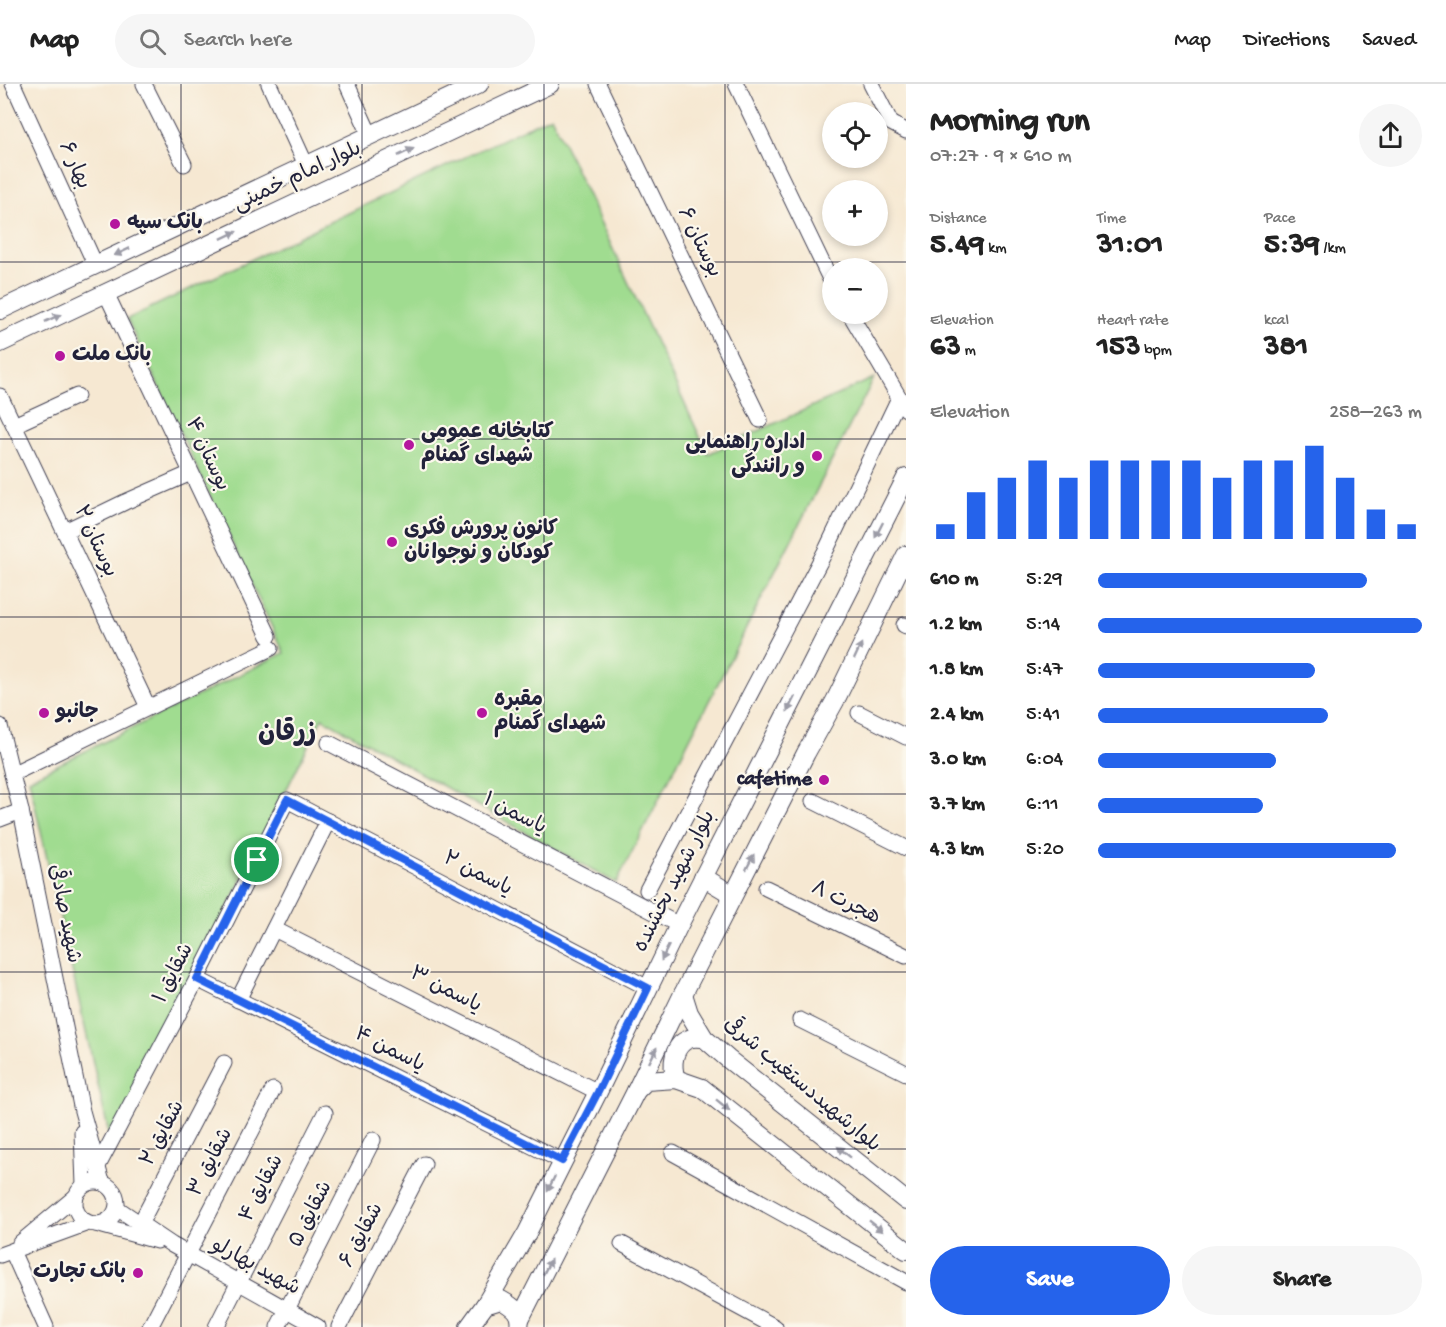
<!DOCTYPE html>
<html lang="en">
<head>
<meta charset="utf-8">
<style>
  body { margin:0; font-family:"Gochi Hand","Playpen Sans Arabic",sans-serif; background:#f6f6f6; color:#222; height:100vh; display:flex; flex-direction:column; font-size:22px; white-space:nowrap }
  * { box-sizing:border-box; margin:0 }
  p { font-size:20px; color:#767676 }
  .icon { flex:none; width:33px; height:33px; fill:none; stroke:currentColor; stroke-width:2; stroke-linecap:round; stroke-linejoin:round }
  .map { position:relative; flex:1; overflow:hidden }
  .panel { display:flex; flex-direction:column; background:#fff; width:540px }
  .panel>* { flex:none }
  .buttons { position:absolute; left:822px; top:18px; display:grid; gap:12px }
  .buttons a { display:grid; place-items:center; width:66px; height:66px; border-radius:50%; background:#fff; box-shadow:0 3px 9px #0003; font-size:30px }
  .pin { position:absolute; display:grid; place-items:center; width:51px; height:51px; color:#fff; margin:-26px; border:3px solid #fff; border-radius:50%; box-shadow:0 2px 6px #0007 }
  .round { display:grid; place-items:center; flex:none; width:63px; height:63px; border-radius:32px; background:#f6f6f6 }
  .headline { display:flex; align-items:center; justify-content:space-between; height:102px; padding:0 24px }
  h1 { font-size:33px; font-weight:800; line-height:45px }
  .stats { display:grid; grid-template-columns:repeat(3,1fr); gap:9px; height:102px; padding:6px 24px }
  .stats div { display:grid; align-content:center }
  .stats b { font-size:30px; font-weight:800 }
  .stats small { font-size:16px; font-weight:400 }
  .stats p { font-size:16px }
  .chart { height:168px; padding:12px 24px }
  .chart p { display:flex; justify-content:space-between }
  .chart svg { width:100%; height:108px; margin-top:6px; stroke:#2563eb; stroke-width:6 }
  .action { display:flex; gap:12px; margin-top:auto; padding:12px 24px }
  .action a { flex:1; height:69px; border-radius:36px; background:#2563eb; color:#fff; font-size:24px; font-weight:800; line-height:69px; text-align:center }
  .action a+a { background:#f6f6f6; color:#222 }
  ul { padding:0 24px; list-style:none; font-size:20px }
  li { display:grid; grid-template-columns:96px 72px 1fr; align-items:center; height:45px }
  li i { height:15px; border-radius:8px; background:#2563eb }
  header { display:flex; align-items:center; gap:36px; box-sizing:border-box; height:84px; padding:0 30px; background:#fff; border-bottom:2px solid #e0e0e0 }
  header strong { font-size:28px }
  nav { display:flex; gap:33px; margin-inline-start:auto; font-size:21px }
  .search { width:420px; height:54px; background:#f6f6f6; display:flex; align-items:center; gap:15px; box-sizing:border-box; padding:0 21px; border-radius:33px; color:#767676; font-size:22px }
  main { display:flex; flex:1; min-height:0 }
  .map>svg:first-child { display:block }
</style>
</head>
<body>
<header>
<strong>Map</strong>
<div class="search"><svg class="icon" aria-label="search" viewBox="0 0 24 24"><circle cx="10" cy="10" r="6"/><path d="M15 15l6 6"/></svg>Search here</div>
<nav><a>Map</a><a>Directions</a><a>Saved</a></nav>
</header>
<main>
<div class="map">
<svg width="906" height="1243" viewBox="0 0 906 1243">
  <rect width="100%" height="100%" fill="#fbf7ec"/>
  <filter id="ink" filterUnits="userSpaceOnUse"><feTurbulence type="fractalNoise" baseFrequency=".0167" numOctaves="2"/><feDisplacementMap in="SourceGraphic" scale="12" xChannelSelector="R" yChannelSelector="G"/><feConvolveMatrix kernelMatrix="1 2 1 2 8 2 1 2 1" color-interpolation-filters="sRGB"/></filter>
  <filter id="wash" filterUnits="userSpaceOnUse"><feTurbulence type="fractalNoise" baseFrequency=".008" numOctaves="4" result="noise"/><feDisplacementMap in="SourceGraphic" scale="24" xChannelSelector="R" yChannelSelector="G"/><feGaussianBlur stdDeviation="1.35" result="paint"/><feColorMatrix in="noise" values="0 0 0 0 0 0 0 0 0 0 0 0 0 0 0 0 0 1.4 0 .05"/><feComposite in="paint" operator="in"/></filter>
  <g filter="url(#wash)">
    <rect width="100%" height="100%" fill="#f6e8d2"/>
    <polygon fill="#a0dc90" stroke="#617f66" stroke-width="1.5" points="551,32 708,370 874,294 616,799 322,634 111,1059 29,695 284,569 127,235"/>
  </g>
  <g filter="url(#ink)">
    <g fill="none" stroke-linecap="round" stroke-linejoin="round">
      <g stroke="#424052" stroke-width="17">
        <g id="minor">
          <polyline points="13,0 95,180"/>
          <polyline points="144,0 184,80"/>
          <polyline points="269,0 306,81"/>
          <polyline points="347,0 370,51"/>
          <polyline points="598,0 760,336"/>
          <polyline points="736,0 832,199"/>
          <polyline points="871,0 891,39 906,47"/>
          <polyline points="106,209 269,552"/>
          <polyline points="850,230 906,325"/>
          <polyline points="0,312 148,623"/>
          <polyline points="14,341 77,312"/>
          <polyline points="65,447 125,418 191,389"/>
          <polyline points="904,541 906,542"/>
          <polyline points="859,629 906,653"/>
          <polyline points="0,642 21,727 82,1027 102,1098"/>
          <polyline points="329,659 679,841"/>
          <polyline points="12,690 271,564"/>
          <polyline points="813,717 906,764"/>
          <polyline points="0,735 21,727"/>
          <polyline points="766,804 906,872"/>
          <polyline points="647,806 827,464 899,314"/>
          <polyline points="274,845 598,1008"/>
          <polyline points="197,895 562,1077"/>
          <polyline points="238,916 328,737"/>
          <polyline points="800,936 906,989"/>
          <polyline points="82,1048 84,1101"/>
          <polyline points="673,1069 906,1198"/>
          <polyline points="98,1082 197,895 287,716 648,904"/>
          <circle cx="96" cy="1119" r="21"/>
          <polyline points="117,1124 172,1161 318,1243"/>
          <polyline points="96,1140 157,1157"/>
          <polyline points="140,1140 224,979"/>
          <polyline points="20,1159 75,1113"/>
          <polyline points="622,1160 775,1243"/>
          <polyline points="12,1167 46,1243"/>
          <polyline points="0,1171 88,1139"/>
          <polyline points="150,1243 273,1006"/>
          <polyline points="216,1243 325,1029"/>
          <polyline points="278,1243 373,1056"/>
          <polyline points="339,1243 424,1080"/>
        </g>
      </g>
      <g stroke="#424052" stroke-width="20">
        <g id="major">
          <polyline points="0,226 479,0"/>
          <polyline points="0,259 550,0"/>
          <polyline points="703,793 733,811"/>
          <polyline points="683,910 689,929 704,954 728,975 906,1117"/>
          <path d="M676,995C671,981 673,961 689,955C693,953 700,954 704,954"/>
          <polyline points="636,1007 646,997 676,995 702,1004 906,1166"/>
          <polyline points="485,1221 527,1149 598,1008 679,841 906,394"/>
          <polyline points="520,1235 635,1009 683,910 806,669 835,617 906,471"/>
          <path d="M469,1243L485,1221L501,1216C512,1222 522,1228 519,1243"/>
        </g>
      </g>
      <use href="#minor" stroke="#fff" stroke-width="15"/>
      <use href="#major" stroke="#fff" stroke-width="18"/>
    </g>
    <defs><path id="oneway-solid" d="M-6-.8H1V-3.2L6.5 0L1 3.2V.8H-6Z" transform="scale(1.5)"/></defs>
    <g fill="#9c9ca7">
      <use href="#oneway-solid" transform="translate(406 68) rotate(-25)"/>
      <use href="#oneway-solid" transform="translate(229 151) rotate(-25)"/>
      <use href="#oneway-solid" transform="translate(122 168) rotate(155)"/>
      <use href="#oneway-solid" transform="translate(53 234) rotate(-25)"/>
      <use href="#oneway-solid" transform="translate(879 446) rotate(117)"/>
      <use href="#oneway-solid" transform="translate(858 567) rotate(-65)"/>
      <use href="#oneway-solid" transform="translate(791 620) rotate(117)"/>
      <use href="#oneway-solid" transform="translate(750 778) rotate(-63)"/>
      <use href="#oneway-solid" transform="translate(665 869) rotate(116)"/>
      <use href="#oneway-solid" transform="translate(653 971) rotate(-64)"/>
      <use href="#oneway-solid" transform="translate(723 1021) rotate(39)"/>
      <use href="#oneway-solid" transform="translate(844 1068) rotate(-141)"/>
      <use href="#oneway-solid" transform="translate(551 1100) rotate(116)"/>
      <use href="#oneway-solid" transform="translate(876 1142) rotate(39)"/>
      <use href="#oneway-solid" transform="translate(547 1183) rotate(-63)"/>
    </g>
  </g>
  <g fill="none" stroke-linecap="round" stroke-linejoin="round" filter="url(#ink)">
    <g stroke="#fff" stroke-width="12">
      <polygon id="route" points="287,716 648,904 598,1008 562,1077 197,895"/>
    </g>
    <use href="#route" stroke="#2563eb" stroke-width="8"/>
  </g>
  <path fill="none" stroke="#22223b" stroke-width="1.5" stroke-opacity="0.55" d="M181,0V1243M362,0V1243M544,0V1243M725,0V1243M0,178H906M0,355H906M0,533H906M0,710H906M0,888H906M0,1065H906"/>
  <g fill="#b5179e" stroke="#fbf7ec" stroke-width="2">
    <circle cx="115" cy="140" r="6"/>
    <circle cx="60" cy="272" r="6"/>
    <circle cx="409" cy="361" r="6"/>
    <circle cx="817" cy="372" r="6"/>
    <circle cx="392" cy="458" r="6"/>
    <circle cx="44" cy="629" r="6"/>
    <circle cx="482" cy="629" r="6"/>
    <circle cx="824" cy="696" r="6"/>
    <circle cx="138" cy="1189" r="6"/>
  </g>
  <g text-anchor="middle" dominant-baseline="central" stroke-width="4.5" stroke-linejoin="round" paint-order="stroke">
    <g font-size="21" fill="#22223b" stroke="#fbf7ec">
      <text transform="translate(73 82) rotate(66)">بهار ۶</text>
      <text transform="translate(298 94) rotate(-25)">بلوار امام خمینی</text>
      <text transform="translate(698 159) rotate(64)">بوستان ۶</text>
      <text transform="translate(206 371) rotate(65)">بوستان ۴</text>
      <text transform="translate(94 458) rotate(65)">بوستان ۲</text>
      <text transform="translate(514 731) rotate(27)">یاسمن ۱</text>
      <text transform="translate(477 791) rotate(27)">یاسمن ۲</text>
      <text transform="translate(676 798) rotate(-63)">بلوار شهید بخشنده</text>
      <text transform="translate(845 820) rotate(26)">هجرت ۸</text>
      <text transform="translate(63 830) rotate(79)">شهید صادقی</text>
      <text transform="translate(175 890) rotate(-63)">شقایق ۱</text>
      <text transform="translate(445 907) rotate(27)">یاسمن ۳</text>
      <text transform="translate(389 967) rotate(27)">یاسمن ۴</text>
      <text transform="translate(801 1002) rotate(40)">بلوارشهیددستغیب شرقی</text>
      <text transform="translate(164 1050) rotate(-62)">شقایق ۲</text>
      <text transform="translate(212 1079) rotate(-63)">شقایق ۳</text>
      <text transform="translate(263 1105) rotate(-63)">شقایق ۴</text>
      <text transform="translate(312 1131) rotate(-63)">شقایق ۵</text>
      <text transform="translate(363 1152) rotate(-62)">شقایق ۶</text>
      <text transform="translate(255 1184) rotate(29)">شهید بهارلو</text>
    </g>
    <g font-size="21" font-weight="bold" fill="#22223b" stroke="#fbf7ec" text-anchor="start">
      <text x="127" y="140">بانک سپه</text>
      <text x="72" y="272">بانک ملت</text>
      <text x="421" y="349">کتابخانه عمومی<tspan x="421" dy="24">شهدای گمنام</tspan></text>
      <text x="805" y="360" text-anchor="end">اداره راهنمایی<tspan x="805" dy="24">و رانندگی</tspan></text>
      <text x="404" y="446">کانون پرورش فکری<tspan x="404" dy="24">کودکان و نوجوانان</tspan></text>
      <text x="494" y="617">مقبره<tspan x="494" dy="24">شهدای گمنام</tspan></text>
      <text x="56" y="629">جانبو</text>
      <text x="812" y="696" text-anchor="end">cafetime</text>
      <text x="126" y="1189" text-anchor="end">بانک تجارت</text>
    </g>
    <g font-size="27" font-weight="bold" fill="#22223b" stroke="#fbf7ec">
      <text x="287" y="651">زرقان</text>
    </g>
  </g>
</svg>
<div class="buttons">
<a><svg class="icon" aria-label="locate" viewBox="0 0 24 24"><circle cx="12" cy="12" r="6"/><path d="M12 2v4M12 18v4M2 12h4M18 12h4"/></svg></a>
<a>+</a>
<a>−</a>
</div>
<div class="pin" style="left:257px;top:776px;background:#1e9e55"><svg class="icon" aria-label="arrive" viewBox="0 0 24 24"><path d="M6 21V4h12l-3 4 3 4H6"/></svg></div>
</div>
<section class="panel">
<div class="headline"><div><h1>Morning run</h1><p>07:27 · 9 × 610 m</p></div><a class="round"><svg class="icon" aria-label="share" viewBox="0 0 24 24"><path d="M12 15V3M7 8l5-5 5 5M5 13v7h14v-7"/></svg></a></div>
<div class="stats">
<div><p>Distance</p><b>5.49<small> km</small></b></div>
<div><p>Time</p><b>31:01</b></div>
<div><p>Pace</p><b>5:39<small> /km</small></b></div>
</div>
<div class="stats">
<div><p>Elevation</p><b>63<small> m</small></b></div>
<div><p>Heart rate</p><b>153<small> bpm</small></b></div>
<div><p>kcal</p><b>381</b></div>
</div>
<div class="chart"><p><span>Elevation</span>258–263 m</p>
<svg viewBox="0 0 160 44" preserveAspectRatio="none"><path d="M5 44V38M15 44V25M25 44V19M35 44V12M45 44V19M55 44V12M65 44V12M75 44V12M85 44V12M95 44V19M105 44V12M115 44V12M125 44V6M135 44V19M145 44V32M155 44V38"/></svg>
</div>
<ul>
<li><b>610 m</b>5:29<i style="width:83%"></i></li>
<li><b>1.2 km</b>5:14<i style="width:100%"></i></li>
<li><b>1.8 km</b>5:47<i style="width:67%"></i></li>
<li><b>2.4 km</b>5:41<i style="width:71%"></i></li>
<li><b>3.0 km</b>6:04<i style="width:55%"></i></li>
<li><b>3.7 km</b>6:11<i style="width:51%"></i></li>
<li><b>4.3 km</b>5:20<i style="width:92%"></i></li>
</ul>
<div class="action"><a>Save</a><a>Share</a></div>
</section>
</main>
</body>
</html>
